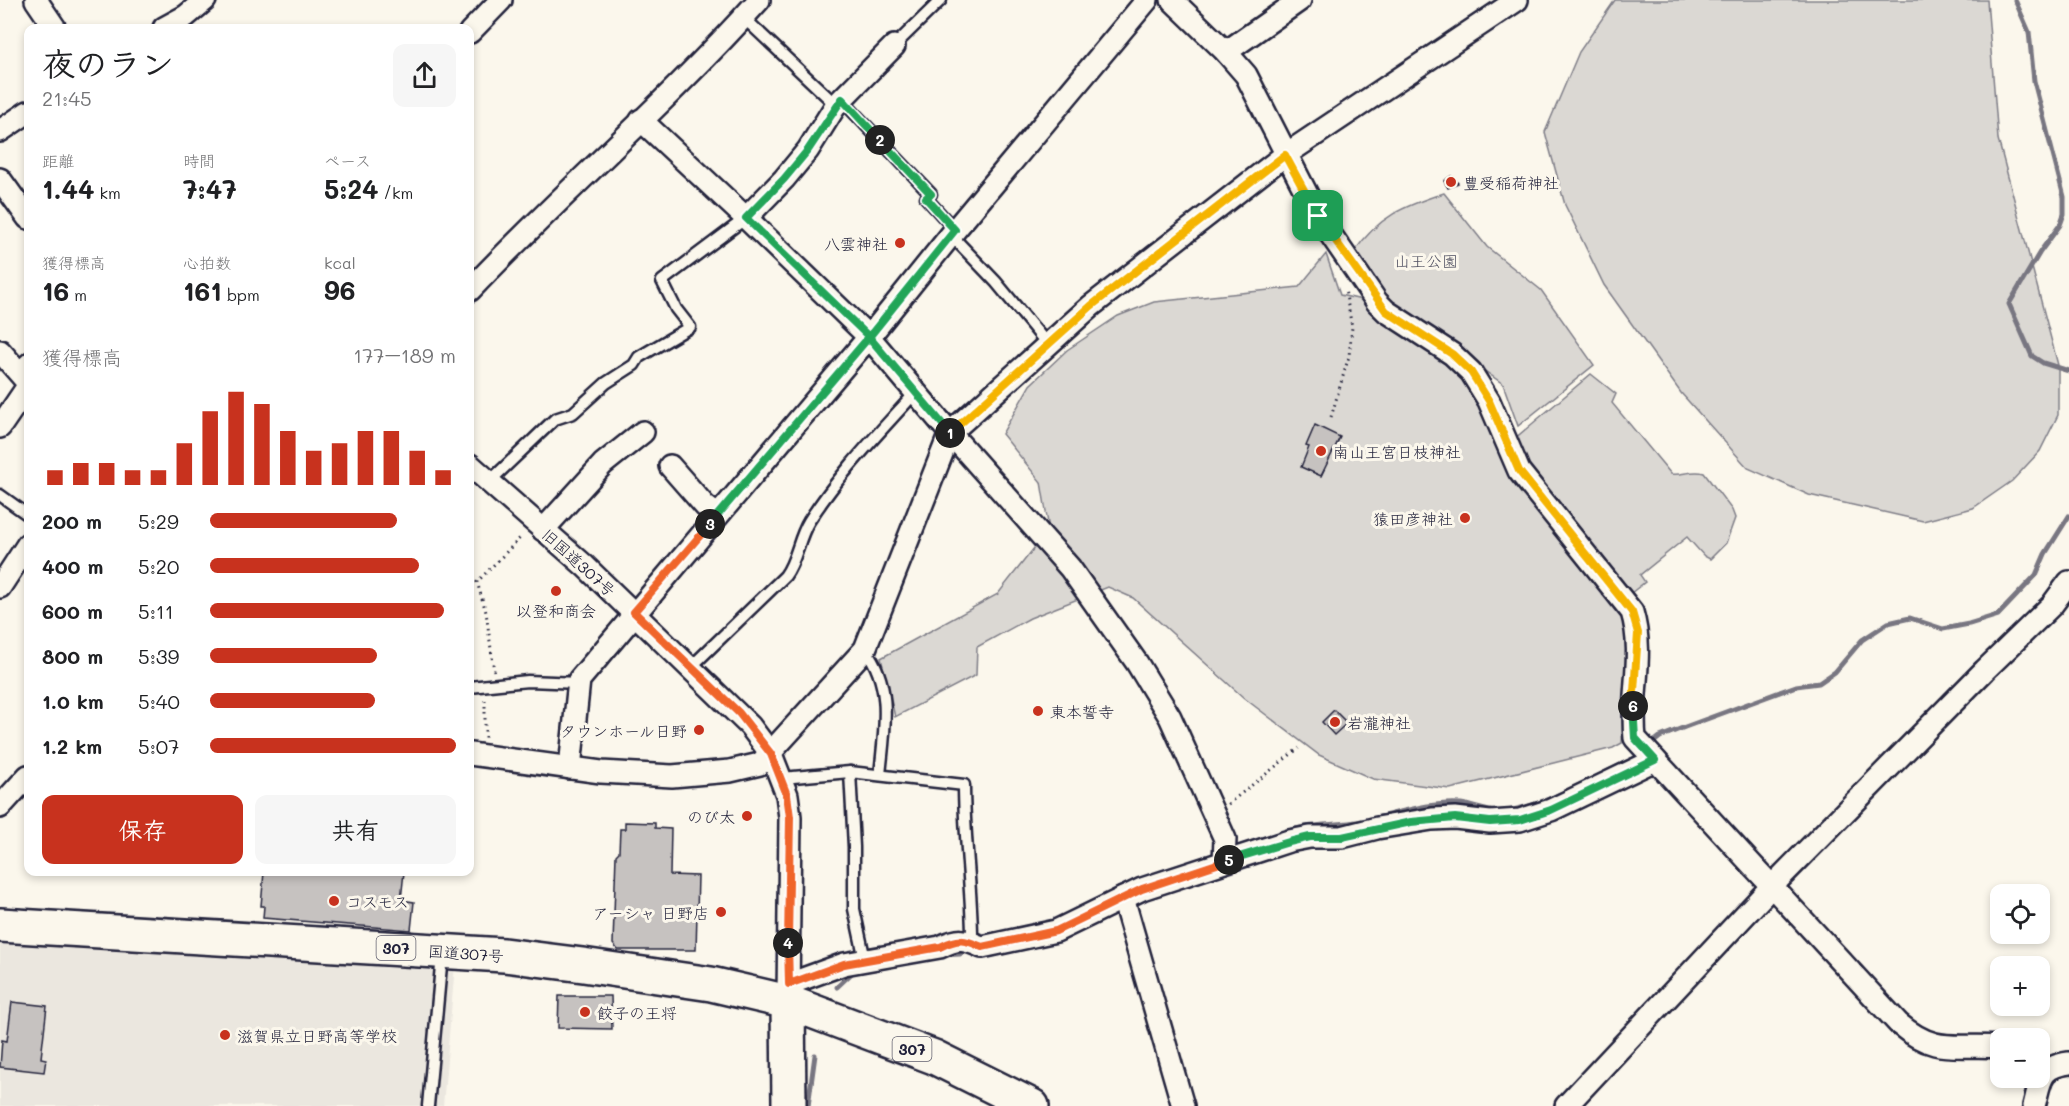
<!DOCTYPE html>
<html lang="ja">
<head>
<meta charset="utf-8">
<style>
  body { margin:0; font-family:Mali,"Klee One",sans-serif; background:#f6f6f6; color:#202124; height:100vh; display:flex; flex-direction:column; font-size:22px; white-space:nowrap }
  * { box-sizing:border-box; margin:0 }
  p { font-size:20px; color:#757577 }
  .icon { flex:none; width:33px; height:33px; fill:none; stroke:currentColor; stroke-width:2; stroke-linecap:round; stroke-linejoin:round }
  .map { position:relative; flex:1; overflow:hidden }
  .sheet { position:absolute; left:24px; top:24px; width:450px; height:852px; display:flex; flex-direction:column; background:#fff; border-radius:12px; box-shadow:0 3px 9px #0003 }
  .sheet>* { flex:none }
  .controls { position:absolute; left:1990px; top:884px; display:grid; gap:12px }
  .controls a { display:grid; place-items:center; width:60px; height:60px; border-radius:12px; background:#fff; box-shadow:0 3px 9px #0003; font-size:30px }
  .pin { position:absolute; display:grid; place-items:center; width:51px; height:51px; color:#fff; margin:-26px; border-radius:12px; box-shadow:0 3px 9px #0006 }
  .km { position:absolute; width:30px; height:30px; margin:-15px; border-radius:50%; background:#222; color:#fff; font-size:16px; line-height:30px; text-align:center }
  .round { display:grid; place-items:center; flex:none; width:63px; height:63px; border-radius:12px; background:#f6f6f6 }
  .headline { display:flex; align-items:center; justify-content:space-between; height:102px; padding:0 18px }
  h1 { font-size:33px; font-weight:700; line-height:45px }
  .stats { display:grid; grid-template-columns:repeat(3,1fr); gap:9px; height:102px; padding:6px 18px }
  .stats div { display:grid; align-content:center }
  .stats b { font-size:26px; font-weight:700 }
  .stats small { font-size:16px; font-weight:400 }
  .stats p { font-size:16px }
  .chart { height:168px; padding:12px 18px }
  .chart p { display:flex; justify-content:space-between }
  .chart svg { width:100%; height:108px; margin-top:6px; stroke:#c8321e; stroke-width:6 }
  .primary-button { display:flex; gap:12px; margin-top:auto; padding:12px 18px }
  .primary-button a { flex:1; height:69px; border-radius:12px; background:#c8321e; color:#fff; font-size:24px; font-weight:700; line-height:69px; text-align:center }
  .primary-button a+a { background:#f6f6f6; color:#202124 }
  ul { padding:0 18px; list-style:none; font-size:20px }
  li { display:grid; grid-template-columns:96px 72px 1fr; align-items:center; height:45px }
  li i { height:15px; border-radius:8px; background:#c8321e }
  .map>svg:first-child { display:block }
</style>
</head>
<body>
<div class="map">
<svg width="2069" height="1106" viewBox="0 0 2069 1106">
  <rect width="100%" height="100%" fill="#fbf7ec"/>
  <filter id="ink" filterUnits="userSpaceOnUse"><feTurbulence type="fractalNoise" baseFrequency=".0167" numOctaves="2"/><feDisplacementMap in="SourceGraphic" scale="12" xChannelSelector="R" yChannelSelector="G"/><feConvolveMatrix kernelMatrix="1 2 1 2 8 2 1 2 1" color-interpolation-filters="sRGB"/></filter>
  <g filter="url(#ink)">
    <polygon fill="#ebe7df" points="0,935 455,965 443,1106 0,1106"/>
    <g fill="#dbd8d3" stroke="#7e7d87" stroke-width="1.5">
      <polygon points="1615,0 1987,0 1998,139 2058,365 2058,415 2040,451 2012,481 1973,508 1923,521 1809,495 1748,468 1681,393 1604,285 1565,205 1545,132 1579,52"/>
      <path d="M1444,193L1487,247L1541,290L1594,365L1518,426L1503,384L1381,297L1354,252C1379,216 1404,206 1444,193Z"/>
      <polygon points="1326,254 1340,295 1371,302 1456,368 1618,610 1629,636 1622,743 1613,748 1450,789 1373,779 1319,755 1244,698 1133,598 1108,587 1030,618 977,647 976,675 895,717 881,658 998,594 1049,529 1041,482 1002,434 1030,385 1067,350 1118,316 1154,302 1299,287"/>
      <path d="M1591,374L1616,394L1612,403L1671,474C1682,476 1693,469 1704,473L1732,510L1735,518L1726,543L1710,559L1704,556L1687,537L1640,575L1645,582L1631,593L1623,590L1524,469L1513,440Z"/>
    </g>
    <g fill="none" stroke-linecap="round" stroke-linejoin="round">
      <g stroke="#787681" stroke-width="5">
        <polyline points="2015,0 2029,32 2034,81 2064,197 2064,214 2060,225 2040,252 2009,304 2032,356 2043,363 2069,371"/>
        <polyline points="1650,745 1660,737 1685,727 1796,686 1819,683 1835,672 1862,640 1888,623 1910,618 1943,629 1969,624 1998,615 2036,575 2045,554 2069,516"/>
        <path d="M1380,817C1405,811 1434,802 1461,804C1474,806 1488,813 1501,812C1548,806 1594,777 1637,757L1643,751"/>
        <path d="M1288,831C1312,823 1337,826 1362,821"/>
        <polyline points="942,955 960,954 966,948"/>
        <polyline points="837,987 854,971"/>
        <polyline points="808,1106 815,1055"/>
      </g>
    </g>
    <g fill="#c6c2c0" stroke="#22223b" stroke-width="1.5">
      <polygon points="1451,176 1458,183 1448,188 1444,181"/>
      <polygon points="1315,425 1340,437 1321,476 1301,467 1309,447 1306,446"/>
      <polygon points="1334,710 1347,723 1334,735 1322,722"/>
      <polygon points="625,822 655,823 655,828 671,829 670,875 698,876 696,950 618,950 613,944 616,855 619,852 620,829 625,829"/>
      <polygon points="264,872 404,872 401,900 414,902 411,930 263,918 264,906 261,906"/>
      <polygon points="559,996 611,996 612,1029 558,1028"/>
      <polygon points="12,1002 47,1006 41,1058 46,1059 44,1072 0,1067 2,1040 7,1041"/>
    </g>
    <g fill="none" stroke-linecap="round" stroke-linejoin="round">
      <g stroke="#22223b" stroke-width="15">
        <g id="service">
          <polyline points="743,17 836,105"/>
          <polyline points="894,46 941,0"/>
          <polyline points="841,99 931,194 926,198 955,230"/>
          <polyline points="951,235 996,282 1048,345"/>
          <polyline points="16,369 28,358"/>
          <polyline points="489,482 555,419 573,413 606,383 634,365 639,357 690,327 676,309 662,281 746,218"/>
          <polyline points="0,495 28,515"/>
          <path d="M865,649C894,687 884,731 880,775"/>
          <path d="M691,667L785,576C797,560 798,539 809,521C839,474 879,433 916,392"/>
          <polyline points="470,687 528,681 579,683"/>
          <polyline points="850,772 854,847 854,909 865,960"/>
          <path d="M782,778L850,772L964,785C964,835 971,883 972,933L968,939"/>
          <polyline points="428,1106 442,955"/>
        </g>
      </g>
      <g stroke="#22223b" stroke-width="26">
        <g id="minor">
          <polyline points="36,0 55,28"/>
          <path d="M1172,0L1226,52L1246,75L1318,216L1377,302L1386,311L1452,354L1471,372L1489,401L1519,471L1632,612C1645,655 1630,695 1635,738L1899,1024C1937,1056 1956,1043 2001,1047"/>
          <polyline points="164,28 186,16 205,0"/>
          <polyline points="470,32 501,0"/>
          <polyline points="1226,52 1300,0"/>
          <polyline points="641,120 746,218 869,337 950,433 1070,568 1137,663 1170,717 1225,839 1224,861"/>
          <polyline points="0,131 28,112"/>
          <polyline points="0,179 28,218"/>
          <polyline points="746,218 784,179 808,150 836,105 894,46"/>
          <path d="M470,290C564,191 668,102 759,0"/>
          <polyline points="0,351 28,383"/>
          <polyline points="0,427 28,386"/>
          <polyline points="470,465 585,566 750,726 771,754 787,795 790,817 788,998"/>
          <polyline points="670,466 705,506 717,515"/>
          <polyline points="543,530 603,464 643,432"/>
          <polyline points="0,587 28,544"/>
          <polyline points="470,754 601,772 672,776 730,771 760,764 865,649 950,433 1091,306 1285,155 1517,0"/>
          <polyline points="570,768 579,680 869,337 955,230 1147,0"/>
          <polyline points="0,807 28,776"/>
          <polyline points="1123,898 1183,1106"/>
          <path d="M789,984L844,964L940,947C959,938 964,939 982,947L1056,931L1142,889L1289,841L1310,837H1342L1377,828L1432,819L1455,818L1490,822L1520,820L1551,810L1655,760"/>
          <polyline points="1566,1106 1772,886 1985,670 2052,605 2069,582"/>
          <path d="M2034,1106C2041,1080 2039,1067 2069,1063"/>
        </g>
      </g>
      <g stroke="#22223b" stroke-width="38">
        <g id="trunk">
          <polyline points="0,925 504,955 583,965 711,984 788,1002 934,1057 1032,1106"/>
          <polyline points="788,1002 789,1106"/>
        </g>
      </g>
      <g stroke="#22223b" stroke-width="3" stroke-dasharray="1.5 4.5" stroke-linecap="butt">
        <polyline points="1331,417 1349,356 1352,327 1345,290"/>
        <polyline points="494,671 486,612 477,582 522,536"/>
        <polyline points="485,700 485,738"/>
        <polyline points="1228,804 1299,748"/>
      </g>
      <use href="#service" stroke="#fbf7ec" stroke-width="10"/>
      <use href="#minor" stroke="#fbf7ec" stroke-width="21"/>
      <use href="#trunk" stroke="#fbf7ec" stroke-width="33"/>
    </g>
  </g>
  <g fill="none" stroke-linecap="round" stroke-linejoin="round" filter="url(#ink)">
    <g stroke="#fff" stroke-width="12">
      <polyline id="split-1" points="950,433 1091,306 1285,155 1318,216"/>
    </g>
    <g stroke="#fff" stroke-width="12">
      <polyline id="split-2" points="880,140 842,99 808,150 784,179 746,218 869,337 950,433"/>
    </g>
    <g stroke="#fff" stroke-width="12">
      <polyline id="split-3" points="710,524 869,337 955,230 926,198 931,194 880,140"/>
    </g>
    <g stroke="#fff" stroke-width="12">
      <polyline id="split-4" points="710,524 634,612 739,713 771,754 787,795 790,817 788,943"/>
    </g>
    <g stroke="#fff" stroke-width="12">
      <path id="split-5" d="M788,943L789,984L844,964L940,947C959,938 964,939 982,947L1056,931L1142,889L1229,860"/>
    </g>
    <g stroke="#fff" stroke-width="12">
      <polyline id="split-6" points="1229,860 1289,842 1310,837 1342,837 1411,822 1455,818 1490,822 1520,820 1551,810 1655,760 1635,738 1633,706"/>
    </g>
    <g stroke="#fff" stroke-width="12">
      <polyline id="split-7" points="1318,216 1386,311 1452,354 1471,372 1489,401 1519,471 1632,612 1638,633 1633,706"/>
    </g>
    <use href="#split-1" stroke="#f5b400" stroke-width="8"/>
    <use href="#split-2" stroke="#22a559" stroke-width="8"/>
    <use href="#split-3" stroke="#22a559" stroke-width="8"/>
    <use href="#split-4" stroke="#f0652b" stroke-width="8"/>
    <use href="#split-5" stroke="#f0652b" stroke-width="8"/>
    <use href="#split-6" stroke="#22a559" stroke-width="8"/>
    <use href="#split-7" stroke="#f5b400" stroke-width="8"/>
  </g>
  <g fill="#c8321e" stroke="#fbf7ec" stroke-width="2">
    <circle cx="1451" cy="182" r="6"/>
    <circle cx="900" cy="243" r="6"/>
    <circle cx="1321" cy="451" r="6"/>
    <circle cx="1465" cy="518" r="6"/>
    <circle cx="556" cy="591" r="6"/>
    <circle cx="1038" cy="711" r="6"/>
    <circle cx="1335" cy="722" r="6"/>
    <circle cx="699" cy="730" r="6"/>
    <circle cx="747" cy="816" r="6"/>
    <circle cx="334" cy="901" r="6"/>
    <circle cx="721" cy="912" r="6"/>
    <circle cx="585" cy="1012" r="6"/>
    <circle cx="225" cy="1035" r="6"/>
  </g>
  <g text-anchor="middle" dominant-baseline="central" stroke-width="6" stroke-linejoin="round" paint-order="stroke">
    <g fill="#fbf7ec" stroke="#636270" stroke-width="1.5">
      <rect x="376.5" y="936" width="39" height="24" rx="4.5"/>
      <rect x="892.5" y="1037" width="39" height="24" rx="4.5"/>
    </g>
    <g font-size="15" font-weight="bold" fill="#22223b">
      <text x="396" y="948">307</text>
      <text x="912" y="1049">307</text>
    </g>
    <g font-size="16" fill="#22223b" stroke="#fbf7ec" text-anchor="start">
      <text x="1463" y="182">豊受稲荷神社</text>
      <text x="888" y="243" text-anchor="end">八雲神社</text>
      <text x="1333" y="451">南山王宮日枝神社</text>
      <text x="1453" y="518" text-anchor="end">猿田彦神社</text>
      <text x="556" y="610" text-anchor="middle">以登和商会</text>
      <text x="1050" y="711">東本誓寺</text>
      <text x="1347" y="722">岩瀧神社</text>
      <text x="687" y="730" text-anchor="end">タウンホール日野</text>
      <text x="735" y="816" text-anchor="end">のび太</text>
      <text x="346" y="901">コスモス</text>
      <text x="709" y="912" text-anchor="end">アーシャ 日野店</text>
      <text x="597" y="1012">餃子の王将</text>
      <text x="237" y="1035">滋賀県立日野高等学校</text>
    </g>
    <g font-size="16" fill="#505061" stroke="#fbf7ec">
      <text x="1426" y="260">山王公園</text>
    </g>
    <g font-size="16" fill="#22223b" stroke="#fbf7ec">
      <text transform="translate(579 562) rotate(42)">旧国道307号</text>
      <text transform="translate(466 953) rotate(4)">国道307号</text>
    </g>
  </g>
</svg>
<div class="controls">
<a><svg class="icon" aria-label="locate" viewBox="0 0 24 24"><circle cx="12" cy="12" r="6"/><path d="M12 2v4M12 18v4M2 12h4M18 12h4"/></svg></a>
<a>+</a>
<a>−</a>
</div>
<div class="pin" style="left:1318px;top:216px;background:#1e9e55"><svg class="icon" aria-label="arrive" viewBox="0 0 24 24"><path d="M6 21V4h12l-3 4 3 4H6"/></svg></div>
<b class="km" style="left:950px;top:433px">1</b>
<b class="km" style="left:880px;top:140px">2</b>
<b class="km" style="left:710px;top:524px">3</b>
<b class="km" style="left:788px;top:943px">4</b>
<b class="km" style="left:1229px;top:860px">5</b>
<b class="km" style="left:1633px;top:706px">6</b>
<section class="sheet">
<div class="headline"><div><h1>夜のラン</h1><p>21:45</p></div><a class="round"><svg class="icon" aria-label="share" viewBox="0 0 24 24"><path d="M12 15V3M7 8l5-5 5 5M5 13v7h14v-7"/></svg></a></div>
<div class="stats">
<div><p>距離</p><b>1.44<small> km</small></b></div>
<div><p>時間</p><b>7:47</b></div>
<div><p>ペース</p><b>5:24<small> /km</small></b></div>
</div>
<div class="stats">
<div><p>獲得標高</p><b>16<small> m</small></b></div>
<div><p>心拍数</p><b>161<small> bpm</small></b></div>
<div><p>kcal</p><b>96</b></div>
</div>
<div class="chart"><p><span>獲得標高</span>177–189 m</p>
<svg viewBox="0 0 160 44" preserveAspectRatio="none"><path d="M5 44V38M15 44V35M25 44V35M35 44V38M45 44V38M55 44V27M65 44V14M75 44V6M85 44V11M95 44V22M105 44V30M115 44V27M125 44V22M135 44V22M145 44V30M155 44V38"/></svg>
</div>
<ul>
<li><b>200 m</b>5:29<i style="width:76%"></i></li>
<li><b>400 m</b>5:20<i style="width:85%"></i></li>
<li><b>600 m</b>5:11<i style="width:95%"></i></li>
<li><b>800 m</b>5:39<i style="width:68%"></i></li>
<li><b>1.0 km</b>5:40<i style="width:67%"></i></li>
<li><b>1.2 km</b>5:07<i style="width:100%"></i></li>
</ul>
<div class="primary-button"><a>保存</a><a>共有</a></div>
</section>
</div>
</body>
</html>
